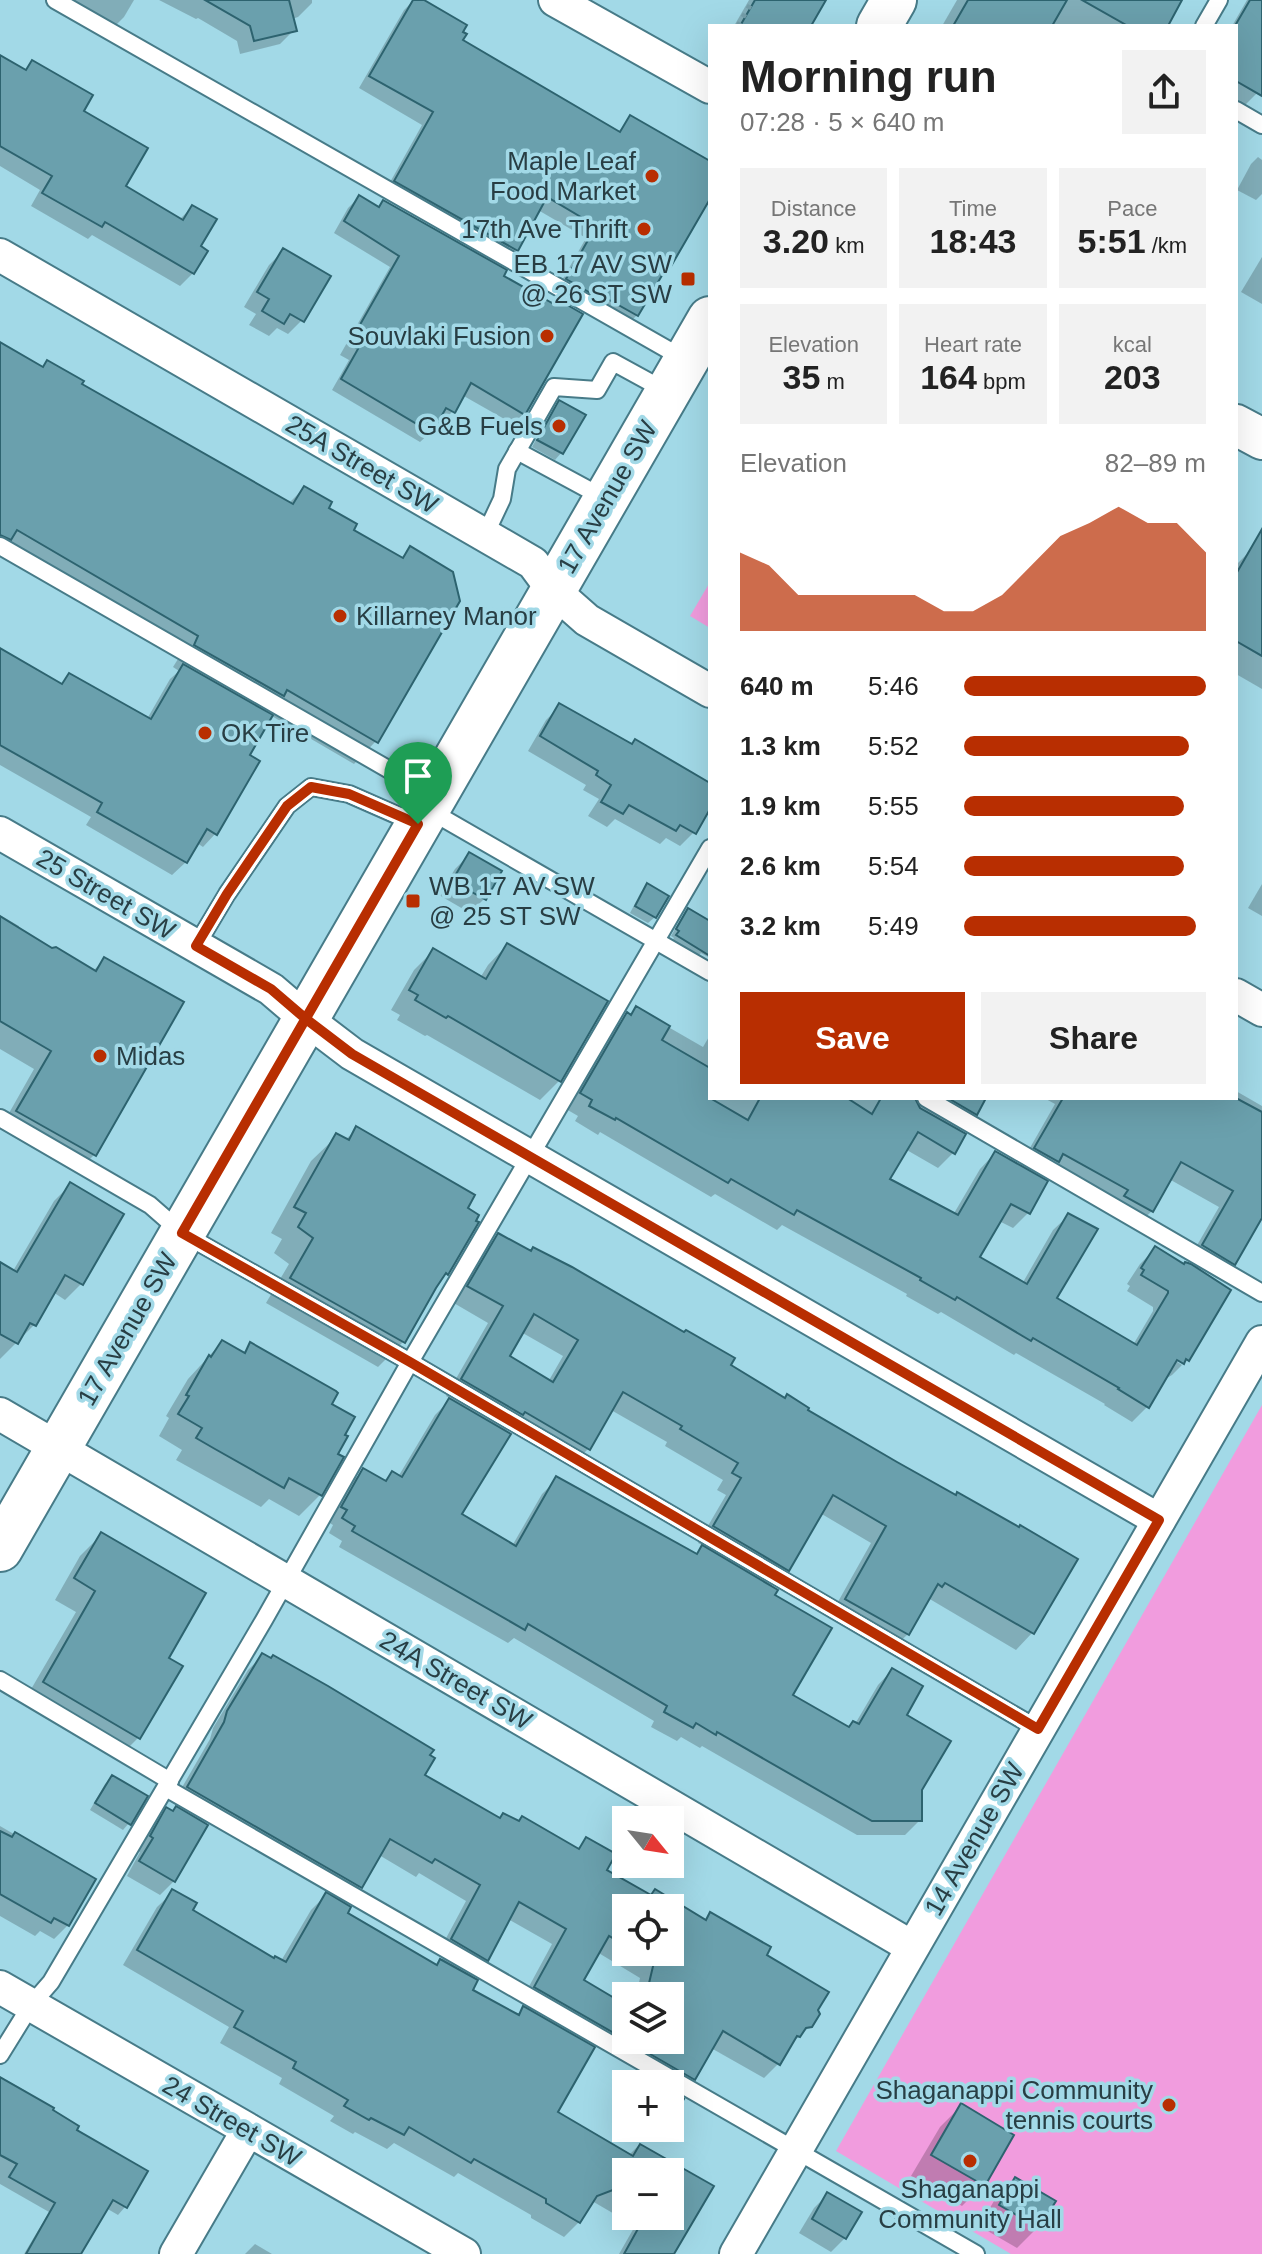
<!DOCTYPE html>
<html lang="en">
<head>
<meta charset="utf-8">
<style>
  body { margin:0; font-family:Helvetica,sans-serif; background:#f2f2f2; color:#222; height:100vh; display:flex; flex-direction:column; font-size:30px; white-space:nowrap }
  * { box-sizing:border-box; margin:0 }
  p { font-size:26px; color:#767676 }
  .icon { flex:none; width:44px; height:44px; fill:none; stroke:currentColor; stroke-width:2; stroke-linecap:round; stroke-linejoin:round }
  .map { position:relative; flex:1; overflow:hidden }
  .sheet { position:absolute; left:708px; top:24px; width:530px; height:1076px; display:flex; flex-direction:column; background:#fff; border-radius:0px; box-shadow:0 8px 32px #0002 }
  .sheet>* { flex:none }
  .needle { width:52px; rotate:120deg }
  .fabs { position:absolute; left:612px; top:1806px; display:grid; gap:16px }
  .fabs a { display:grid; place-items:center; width:72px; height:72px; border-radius:0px; background:#fff; box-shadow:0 8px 32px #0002; font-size:40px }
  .pin { position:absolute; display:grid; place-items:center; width:68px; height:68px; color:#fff; margin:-82px -34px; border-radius:50% 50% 50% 0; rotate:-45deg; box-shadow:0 0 8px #0007 }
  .pin .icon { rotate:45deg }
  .round { display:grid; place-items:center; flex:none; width:84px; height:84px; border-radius:0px; background:#f2f2f2 }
  .summary { display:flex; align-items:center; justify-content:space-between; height:136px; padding:0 32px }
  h1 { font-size:44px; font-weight:700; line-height:60px }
  .metrics { display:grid; grid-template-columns:repeat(3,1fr); gap:12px; height:136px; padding:8px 32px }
  .metrics div { display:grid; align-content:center; border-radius:0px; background:#f2f2f2; text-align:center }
  .metrics b { font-size:34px; font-weight:700 }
  .metrics small { font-size:22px; font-weight:400 }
  .metrics p { font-size:22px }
  .chart { height:224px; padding:16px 32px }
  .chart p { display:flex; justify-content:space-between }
  .chart svg { width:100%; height:144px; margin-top:8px; fill:#b82e01; opacity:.7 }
  .action { display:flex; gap:16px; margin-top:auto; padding:16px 32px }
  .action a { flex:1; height:92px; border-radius:0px; background:#b82e01; color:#fff; font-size:32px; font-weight:700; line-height:92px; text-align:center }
  .action a+a { background:#f2f2f2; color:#222 }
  ul { padding:0 32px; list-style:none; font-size:26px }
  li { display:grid; grid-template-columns:128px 96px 1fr; align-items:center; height:60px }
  li i { height:20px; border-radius:10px; background:#b82e01 }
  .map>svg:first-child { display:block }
</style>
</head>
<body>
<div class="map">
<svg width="1262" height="2254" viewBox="0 0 1262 2254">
  <rect width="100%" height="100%" fill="#a2d9e7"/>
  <g fill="#f19cde">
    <polygon points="710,582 710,628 690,616"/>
    <polygon points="1262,1405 1262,2254 1011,2254 836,2151"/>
  </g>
  <g fill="#0003" fill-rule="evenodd">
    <polygon points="53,0 134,0 124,17 110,31"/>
    <polygon points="159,0 312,0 312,3 298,17 292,19 294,30 280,44 240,54 237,41 198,18 196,19"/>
    <polygon points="414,0 420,0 460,32 460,41 617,133 631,118 710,164 710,195 668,267 659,276 637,315 625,327 556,291 586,238 538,210 516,250 504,262 384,193 422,125 359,88 404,10"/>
    <polygon points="749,0 824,0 809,26 734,26"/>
    <polygon points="957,0 1180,0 1165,26 942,26"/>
    <polygon points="1247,0 1262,0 1262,84 1257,93 1245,105 1236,100 1236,26 1232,26"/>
    <polygon points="0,57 24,71 32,62 81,112 123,187 179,220 192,207 198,247 193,273 180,286 92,235 88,239 31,206 40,190 0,166"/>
    <polygon points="1258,157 1262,160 1262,194 1256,200 1237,190 1251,164"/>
    <polygon points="359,197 551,305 524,413 513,424 462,395 453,411 442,422 438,419 431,432 420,442 332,390 349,360 340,355 390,267 334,233 348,208"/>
    <polygon points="283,251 302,320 288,334 277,328 269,336 249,325 256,314 244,307 269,265"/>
    <polygon points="1262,257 1262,304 1241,292"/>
    <polygon points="0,345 41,368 47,362 80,385 289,503 304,488 351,530 400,559 410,549 376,741 354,764 270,715 247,756 216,833 203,847 197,843 186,862 172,875 86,825 91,817 0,765 0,650 60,685 69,675 147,719 170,679 179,671 173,667 178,659 0,555"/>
    <polygon points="560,402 583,415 561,453 555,460 532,447 553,409"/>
    <polygon points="1253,548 1262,553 1262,689 1236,674 1236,565"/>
    <polygon points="560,706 710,794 710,805 694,832 680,846 666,838 660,844 615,819 607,827 588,816 599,799 583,790 586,785 528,751 546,720"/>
    <polygon points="469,855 499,872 484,899 470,913 439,895 455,869"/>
    <polygon points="1262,884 1262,916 1248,908"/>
    <polygon points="648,886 655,917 648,923 630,913 641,892"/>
    <polygon points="688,910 710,924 710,958 701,953 696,958 671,942 674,938 671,936 682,917"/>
    <polygon points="0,915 19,926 19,930 93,971 105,959 181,1003 94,1155 76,1173 0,1129 34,1069 0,1049"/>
    <polygon points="507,945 559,1081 540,1100 427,1035 425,1036 397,1020 400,1015 391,1010 414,970 433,951 480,978 488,965"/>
    <path d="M637,1009L703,1047L710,1035V1098H984L975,1114L958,1131L954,1152L938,1168L905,1149L887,1179L953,1215L980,1169L995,1153L1019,1167L1055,1104L1044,1098H1236V1091L1262,1106V1214L1233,1263L1218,1279L1199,1268L1188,1360L1183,1364V1361L1168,1356L1182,1365L1172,1375L1167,1378L1165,1377L1147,1407L1132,1422L1104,1405L1105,1404L1016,1353L1014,1355L941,1312L938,1314L906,1296L907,1294L782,1225L777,1230L715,1194L711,1197L600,1132L598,1135L575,1121L578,1116L566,1109L612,1030L627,1015L629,1016ZM1049,1169L1136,1226L1152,1211L1169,1179L1219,1207L1188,1261L1196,1266L1195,1268L1184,1266L1155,1249L1140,1264L1127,1284L1130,1286L1127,1291L1153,1307V1311L1133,1345L1055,1299L1069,1215L1053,1230L1022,1284L977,1257L999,1221L1013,1228L1028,1213L1045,1182L1039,1179Z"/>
    <polygon points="357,1129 447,1273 438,1282 403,1342 378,1367 266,1303 289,1264 274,1253 282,1239 271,1233 311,1161 337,1136 345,1140"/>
    <polygon points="70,1185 81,1284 65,1300 53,1292 34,1325 0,1359 0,1264 13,1271 54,1201"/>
    <path d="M498,1235L896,1464L1075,1559L1032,1633L1016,1650L928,1598L908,1634L891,1650L830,1616L871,1543L820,1513L787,1569L770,1587L791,1696L847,1729L853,1723L855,1724L878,1685L892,1670L920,1789V1820L905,1835H857L702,1746L700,1748L681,1737L677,1741L651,1727L654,1721L514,1638L508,1643L339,1547L342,1541L329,1533L333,1525L328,1522L348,1485L363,1471L383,1482L392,1474L398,1477L435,1415L451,1399L446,1396L488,1323L452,1302L482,1252ZM521,1332L563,1356L548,1382L507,1357ZM611,1410L667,1442L665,1446L723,1480L717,1490L726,1495L698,1543L704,1546L695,1555L557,1479L542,1494L512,1546L459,1515L504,1432L508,1428L572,1465L588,1449Z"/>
    <polygon points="222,1342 242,1354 251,1345 329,1405 342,1435 320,1495 299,1516 269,1499 261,1507 194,1470 176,1460 182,1450 159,1436 169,1418 166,1416 188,1379"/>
    <polygon points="101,1535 166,1658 180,1667 138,1738 117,1759 23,1703 76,1612 55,1600 80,1556"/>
    <path d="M263,1655L422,1776L499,1820L576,1850L587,1839L604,1870L650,1897L705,1921L711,1915L764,1956L810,2026L793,2042L779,2063L764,2078L711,2048L694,2079L679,2094L670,2089V2084H662L594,2045L555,2113L628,2156L639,2145L711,2187L674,2254H619L635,2226L592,2201L579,2222L564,2237L531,2218V2215L458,2173L454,2177L394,2143L387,2149L355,2132L353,2134L330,2121L334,2116L279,2084L282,2078L220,2043L229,2027L123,1965L157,1907L173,1892L190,1911L273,1960L281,1961L311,1910L329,1892L207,1822L174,1881L160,1895L127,1876L140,1852L137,1851L153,1824L167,1810L172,1813L179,1806L173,1803L210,1739L213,1728L248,1670ZM379,1855L416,1877L419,1873L466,1901L437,1955L443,1958L435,1966L345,1913L343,1905L360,1887ZM626,1908H670V1952H626ZM508,1919L552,1944L520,2003L526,2006L516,2016L471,1991L469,1977L487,1960ZM597,1952L640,1978L636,1996H670V2040H626V2007L581,1981ZM626,2172H670V2216H626Z"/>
    <polygon points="112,1778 129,1823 123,1830 90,1810 105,1784"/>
    <polygon points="0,1826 93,1880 68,1925 54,1939 40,1931 35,1936 0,1916"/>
    <polygon points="6,2080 26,2091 25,2093 74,2131 125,2207 118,2215 106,2208 78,2254 24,2254 49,2212 0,2184 0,2086"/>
    <polygon points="961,2106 1012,2135 983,2185 962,2206 911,2176 940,2127"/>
    <polygon points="1015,2180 1038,2227 1017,2248 979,2226 994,2201"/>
    <polygon points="828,2194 845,2238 831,2252 799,2233 814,2208"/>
    <polygon points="255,2244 272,2254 245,2254"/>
  </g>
  <g fill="#6aa0ad" stroke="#2d636f" stroke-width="2" fill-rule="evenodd">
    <polygon points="205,0 289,0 297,31 254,41 250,26"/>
    <polygon points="413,0 424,0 467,25 463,32 467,34 463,40 620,132 630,115 710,161 710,199 670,268 667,267 638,316 595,292 594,295 566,279 596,226 547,197 518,251 394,181 433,112 369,76"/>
    <polygon points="755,0 826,0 811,26 740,26"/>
    <polygon points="968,0 1067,0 1052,26 953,26"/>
    <polygon points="1082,0 1182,0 1168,26 1128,26"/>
    <polygon points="1250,0 1262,0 1262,96 1236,81 1236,24"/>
    <polygon points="0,55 26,70 32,60 93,95 84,111 148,148 126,186 183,220 192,205 217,219 201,246 208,251 194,274 105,222 102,227 42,193 52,176 0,146"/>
    <polygon points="359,195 379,207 383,200 507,270 504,276 552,303 555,298 583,314 525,415 471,383 455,413 446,408 432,433 341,379 358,349 349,344 399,256 344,221"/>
    <polygon points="283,248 331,276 304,322 290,314 284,324 262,311 269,299 257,292"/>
    <polygon points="0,342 43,367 47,360 84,381 82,384 293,504 304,486 332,502 329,508 357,524 354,530 403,558 410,546 453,572 460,601 378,743 287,690 284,696 194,645 198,636 17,530 11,540 0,535"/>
    <polygon points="559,400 586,415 563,454 537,440"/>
    <polygon points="1262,529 1262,656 1236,641 1236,574"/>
    <polygon points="0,648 62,684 69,673 151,719 183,664 273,715 250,755 260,761 217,835 207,829 187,863 97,812 102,803 0,745"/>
    <polygon points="559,703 632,744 635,739 710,783 710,809 696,834 680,825 676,831 629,805 623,814 601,802 611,785 596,775 598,771 540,736"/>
    <polygon points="469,852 502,871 486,900 452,881"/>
    <polygon points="647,883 669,896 656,918 635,906"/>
    <polygon points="688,908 710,921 710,956 676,935 679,931 676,929"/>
    <polygon points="0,916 52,948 56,947 96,971 104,957 184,1002 96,1156 16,1111 51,1051 0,1021"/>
    <polygon points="507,943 608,1001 561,1082 448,1016 446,1018 415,1000 418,995 409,990 433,948 486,979"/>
    <polygon points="636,1006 670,1026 662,1040 710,1068 710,1098 748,1120 760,1098 847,1098 872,1114 881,1098 915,1098 920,1108 966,1134 955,1154 918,1132 890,1179 958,1215 995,1151 1048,1181 1030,1214 1011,1204 980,1257 1027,1284 1068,1213 1098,1229 1057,1298 1137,1345 1168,1293 1168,1291 1141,1275 1144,1270 1141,1268 1155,1246 1184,1264 1185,1262 1191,1264 1231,1290 1189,1361 1186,1359 1184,1364 1177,1360 1149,1408 1118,1389 1119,1388 1033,1338 1031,1341 957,1297 955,1300 920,1280 921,1278 797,1210 794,1215 731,1179 728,1183 616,1118 615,1120 589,1106 592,1100 580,1093 627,1012 631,1015"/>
    <polygon points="948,1098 986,1098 977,1115"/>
    <polygon points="1063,1098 1236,1098 1262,1112 1262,1218 1235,1265 1202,1245 1233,1191 1181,1162 1153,1212 1124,1196 1128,1190 1063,1154 1059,1162 1034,1148"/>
    <polygon points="356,1126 475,1195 468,1208 479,1215 476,1221 479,1222 448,1275 446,1273 436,1288 405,1343 290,1278 313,1238 298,1227 306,1213 294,1207 336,1133 349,1140"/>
    <polygon points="70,1182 124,1214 83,1285 65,1275 36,1326 30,1323 18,1344 0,1334 0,1262 17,1272"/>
    <path d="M498,1233L531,1251L533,1247L572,1267L684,1332L686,1330L735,1358L731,1365L785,1398L787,1394L809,1408L808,1410L897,1462L956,1495L957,1492L1019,1527L1020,1525L1078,1559L1034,1634L945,1583L942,1587L938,1584L909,1635L845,1599L886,1526L833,1495L789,1571L713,1526L741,1478L732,1473L738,1463L680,1429L682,1426L623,1392L590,1450L525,1412L523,1415L461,1379L503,1306L467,1286ZM534,1314L578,1340L553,1382L510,1356Z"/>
    <polygon points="222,1340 245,1353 250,1342 336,1391 338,1393 332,1404 355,1417 345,1435 348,1436 338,1454 344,1457 322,1496 289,1478 284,1488 215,1449 196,1438 202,1428 178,1414 189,1396 186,1395 209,1355 211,1357"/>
    <polygon points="449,1398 511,1434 462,1514 516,1546 556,1476 697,1554 702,1545 778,1590 775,1595 832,1628 793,1695 849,1727 853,1721 859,1724 892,1668 923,1686 907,1715 951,1741 922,1790 922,1821 872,1821 717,1732 716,1735 696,1723 693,1728 664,1712 667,1706 528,1624 525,1630 352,1531 355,1526 342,1518 347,1510 341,1507 363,1468 386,1481 392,1471 402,1477"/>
    <polygon points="101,1532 206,1593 169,1658 183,1666 140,1739 43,1682 95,1591 74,1578"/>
    <polygon points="262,1653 271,1658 273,1655 328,1686 434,1750 430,1755 435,1758 425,1775 500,1818 503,1813 519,1821 522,1816 579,1849 586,1837 616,1854 607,1870 651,1895 655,1889 706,1920 710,1912 771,1947 767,1955 829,1992 818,2010 820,2014 812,2027 806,2028 800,2037 797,2036 780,2065 723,2031 695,2080 626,2040 670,2040 670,1996 646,1996 654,1962 636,1952 670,1952 670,1908 626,1908 626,1946 609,1936 584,1980 626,2005 626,2040 534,1987 566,1929 519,1902 488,1961 451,1939 480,1885 435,1859 432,1863 390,1839 362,1888 187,1787 224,1722 227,1711"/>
    <polygon points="112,1775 148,1796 131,1825 95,1803"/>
    <polygon points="176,1806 208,1825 175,1882 139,1861 153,1838 150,1836 166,1807 173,1811"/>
    <polygon points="0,1831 12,1837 15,1832 96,1879 69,1926 54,1918 51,1923 0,1894"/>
    <polygon points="172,1889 197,1903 193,1910 274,1958 275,1956 286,1962 326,1892 351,1907 348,1913 437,1965 440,1959 478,1980 473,1990 519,2015 523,2006 595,2047 558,2112 633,2156 640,2144 714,2186 674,2254 624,2254 645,2216 670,2216 670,2172 671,2169 663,2172 626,2172 626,2185 597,2196 580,2223 546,2203 546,2199 474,2159 471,2163 409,2127 404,2135 371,2118 369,2120 344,2106 348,2100 293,2068 296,2062 234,2027 243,2011 137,1950"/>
    <polygon points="0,2077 54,2108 53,2110 79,2126 77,2130 148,2171 127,2208 113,2200 81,2254 26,2254 55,2203 9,2177 17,2164 0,2155"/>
    <polygon points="670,2091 684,2099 670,2124"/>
    <polygon points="961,2103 1014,2135 985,2186 931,2155"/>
    <polygon points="1015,2177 1056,2201 1039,2228 999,2205"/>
    <polygon points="827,2192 862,2212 846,2239 812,2219"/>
  </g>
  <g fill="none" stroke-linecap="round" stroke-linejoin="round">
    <g stroke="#477b88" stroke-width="20">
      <g id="service">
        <polyline points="55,0 686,360"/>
        <polyline points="1204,26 1219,0"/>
        <polyline points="1236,110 1262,125"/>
        <polyline points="517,451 604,498"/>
        <polyline points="485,535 502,499 507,469 554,387 597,390 613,362 666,391"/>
        <polyline points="0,546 407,780 427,809 710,972"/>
        <polyline points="196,946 227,894 287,806 311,787 349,794 417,824"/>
        <polyline points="926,1098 1262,1293"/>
        <polyline points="0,1118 150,1205 182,1233 410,1362 1038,1729"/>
        <polyline points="0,1680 170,1781"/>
        <polyline points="166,1788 976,2254"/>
        <polyline points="0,2055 31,2005 51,1982 264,1620 410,1362 710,848"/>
      </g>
    </g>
    <g stroke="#477b88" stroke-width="36">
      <g id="minor">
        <polyline points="555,0 710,87"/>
        <polyline points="0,255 533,563 553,590 587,620 710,691"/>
        <polyline points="0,833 271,989 306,1019 352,1054 1159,1520"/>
        <polyline points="1236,995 1262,1010"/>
        <polyline points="0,1414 912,1947"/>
        <polyline points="0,1987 464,2254"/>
        <polyline points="176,2254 248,2130"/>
        <polyline points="736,2254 1262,1342"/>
      </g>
    </g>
    <g stroke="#477b88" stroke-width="44">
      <polyline id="tertiary" points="1236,425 1262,439"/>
    </g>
    <g stroke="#477b88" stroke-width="48">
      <g id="secondary">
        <polyline points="879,26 894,0"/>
        <polyline points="0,1549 710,319"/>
      </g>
    </g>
    <polyline stroke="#749ea9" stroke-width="5" stroke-dasharray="4 6" stroke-linecap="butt" points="738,26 753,0"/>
    <use href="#service" stroke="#fff" stroke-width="16"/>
    <use href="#minor" stroke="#fff" stroke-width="32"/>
    <use href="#tertiary" stroke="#fff" stroke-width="40"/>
    <use href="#secondary" stroke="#fff" stroke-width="44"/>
  </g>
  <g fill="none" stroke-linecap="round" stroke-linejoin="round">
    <g stroke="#fff" stroke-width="16">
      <path id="route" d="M418,824C340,961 261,1097 182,1233L410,1362L1038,1729L1159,1520L352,1054L306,1019L271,989L196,946L227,894L287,806L311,787L349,794L418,824"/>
    </g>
    <use href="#route" stroke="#b82e01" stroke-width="10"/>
  </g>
  <g fill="#b82e01" stroke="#a2d9e7" stroke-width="3">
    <circle cx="652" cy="176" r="8"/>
    <circle cx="644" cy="229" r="8"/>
    <rect x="680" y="271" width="16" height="16" rx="4"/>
    <circle cx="547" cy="336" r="8"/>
    <circle cx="559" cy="426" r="8"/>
    <circle cx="340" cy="616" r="8"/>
    <circle cx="205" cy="733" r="8"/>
    <rect x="405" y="893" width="16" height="16" rx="4"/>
    <circle cx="100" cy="1056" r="8"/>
    <circle cx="1169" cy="2105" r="8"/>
    <circle cx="970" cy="2161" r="8"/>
  </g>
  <g text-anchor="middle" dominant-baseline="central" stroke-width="7" stroke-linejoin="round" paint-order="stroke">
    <g font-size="26" fill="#283e44" stroke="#a2d9e7" text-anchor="end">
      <text x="636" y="161">Maple Leaf<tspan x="636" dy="30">Food Market</tspan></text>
      <text x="628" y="229">17th Ave Thrift</text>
      <text x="672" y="264">EB 17 AV SW<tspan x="672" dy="30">@ 26 ST SW</tspan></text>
      <text x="531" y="336">Souvlaki Fusion</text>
      <text x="543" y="426">G&amp;B Fuels</text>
      <text x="356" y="616" text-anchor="start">Killarney Manor</text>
      <text x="221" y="733" text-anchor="start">OK Tire</text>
      <text x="429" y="886" text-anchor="start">WB 17 AV SW<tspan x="429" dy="30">@ 25 ST SW</tspan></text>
      <text x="116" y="1056" text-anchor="start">Midas</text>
      <text x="1153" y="2090">Shaganappi Community<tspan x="1153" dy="30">tennis courts</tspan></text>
      <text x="970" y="2189" text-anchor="middle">Shaganappi<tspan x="970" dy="30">Community Hall</tspan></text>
    </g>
    <g font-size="26" fill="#283e44" stroke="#a2d9e7">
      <text transform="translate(362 464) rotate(30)">25A Street SW</text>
      <text transform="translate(607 497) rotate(-60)">17 Avenue SW</text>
      <text transform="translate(106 894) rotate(30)">25 Street SW</text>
      <text transform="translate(127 1329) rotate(-60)">17 Avenue SW</text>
      <text transform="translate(456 1680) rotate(30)">24A Street SW</text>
      <text transform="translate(974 1839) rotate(-60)">14 Avenue SW</text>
      <text transform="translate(232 2121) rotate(30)">24 Street SW</text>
    </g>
  </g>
</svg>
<div class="fabs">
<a><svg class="needle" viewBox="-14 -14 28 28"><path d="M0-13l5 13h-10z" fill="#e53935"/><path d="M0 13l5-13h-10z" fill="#767676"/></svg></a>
<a><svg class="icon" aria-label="locate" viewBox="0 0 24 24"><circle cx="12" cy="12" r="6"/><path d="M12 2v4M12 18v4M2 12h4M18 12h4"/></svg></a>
<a><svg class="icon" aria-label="layers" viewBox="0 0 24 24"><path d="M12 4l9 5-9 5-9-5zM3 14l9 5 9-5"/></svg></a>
<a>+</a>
<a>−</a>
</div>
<div class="pin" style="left:418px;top:824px;background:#1e9e55"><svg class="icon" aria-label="arrive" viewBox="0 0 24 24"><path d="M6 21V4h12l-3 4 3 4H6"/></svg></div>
<section class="sheet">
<div class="summary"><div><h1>Morning run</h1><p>07:28 · 5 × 640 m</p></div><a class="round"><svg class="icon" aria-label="share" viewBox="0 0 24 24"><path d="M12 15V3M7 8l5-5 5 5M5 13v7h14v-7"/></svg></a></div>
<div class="metrics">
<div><p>Distance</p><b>3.20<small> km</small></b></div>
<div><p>Time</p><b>18:43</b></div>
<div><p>Pace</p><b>5:51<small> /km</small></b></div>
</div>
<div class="metrics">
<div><p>Elevation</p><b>35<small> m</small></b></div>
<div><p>Heart rate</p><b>164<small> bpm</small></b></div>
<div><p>kcal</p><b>203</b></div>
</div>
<div class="chart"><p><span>Elevation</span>82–89 m</p>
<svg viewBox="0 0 160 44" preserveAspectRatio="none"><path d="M0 44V20L10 24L20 33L30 33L40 33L50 33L60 33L70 38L80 38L90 33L100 24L110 15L120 11L130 6L140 11L150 11L160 20V44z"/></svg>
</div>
<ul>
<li><b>640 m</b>5:46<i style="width:100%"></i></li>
<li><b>1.3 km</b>5:52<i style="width:93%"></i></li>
<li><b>1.9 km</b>5:55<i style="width:91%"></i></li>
<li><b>2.6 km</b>5:54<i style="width:91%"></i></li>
<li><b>3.2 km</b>5:49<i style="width:96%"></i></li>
</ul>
<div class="action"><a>Save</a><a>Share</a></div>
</section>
</div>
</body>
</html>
